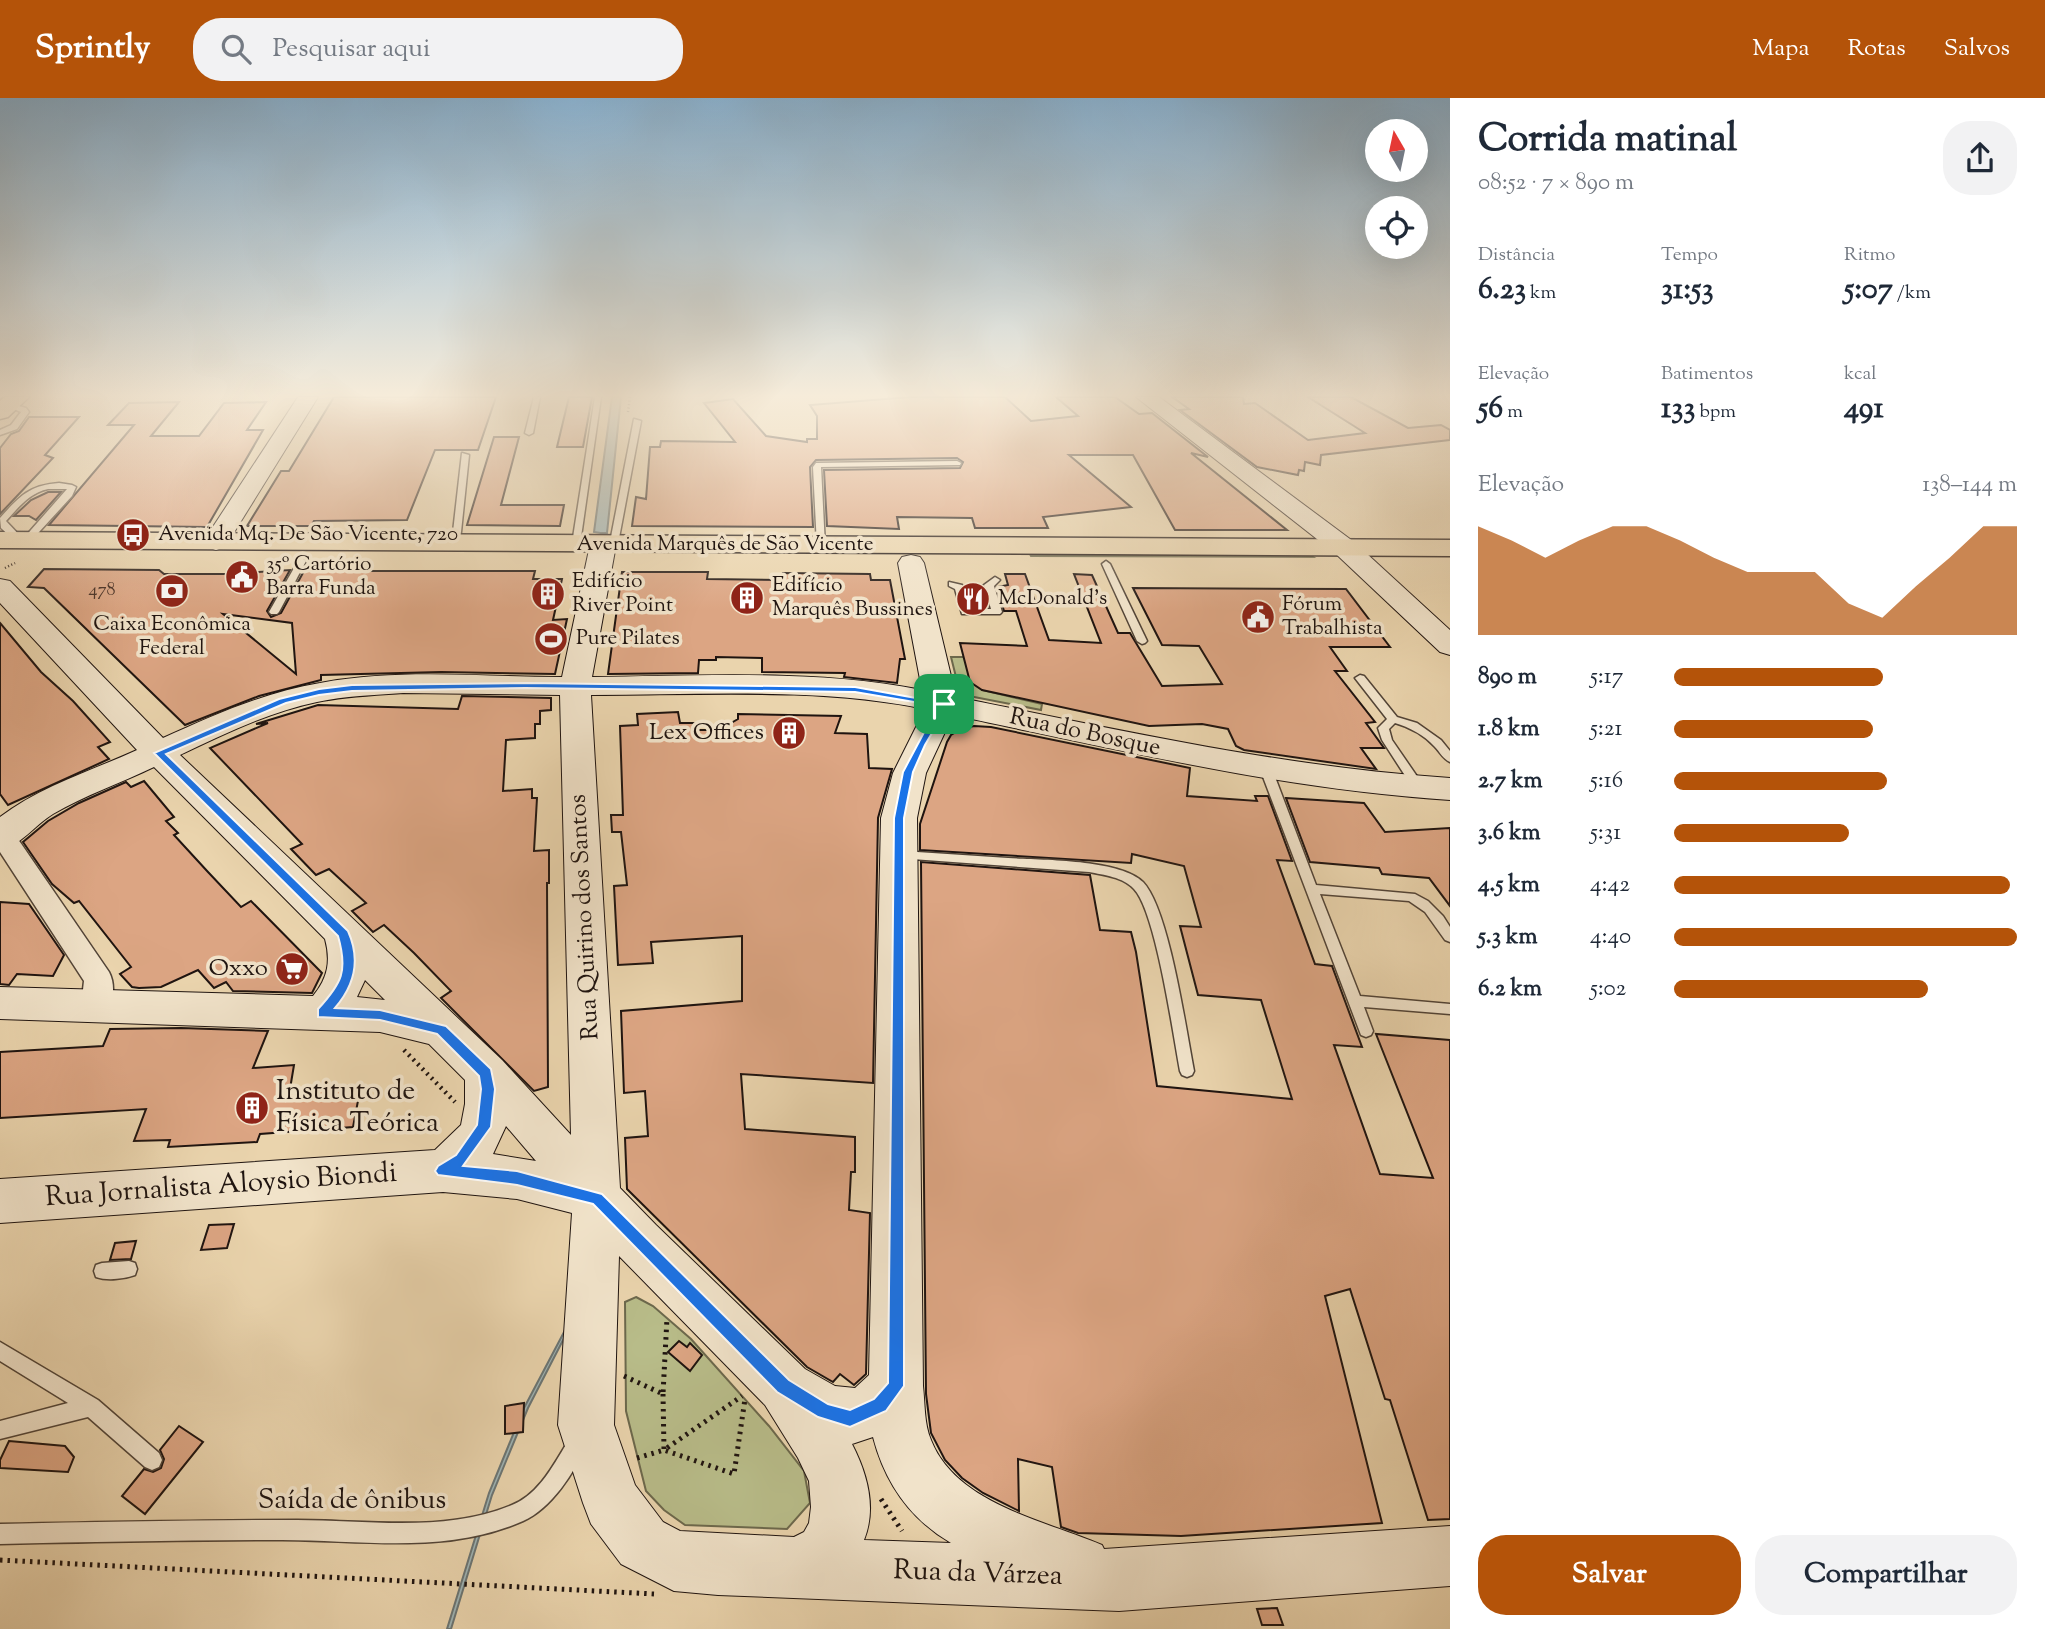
<!DOCTYPE html>
<html lang="pt">
<head>
<meta charset="utf-8">
<style>
  body { margin:0; font-family:"Sorts Mill Goudy",serif; background:#f2f2f3; color:#1f2937; height:100vh; display:flex; flex-direction:column; font-size:26px; white-space:nowrap }
  * { box-sizing:border-box; margin:0 }
  p { font-size:23px; color:#747a83 }
  .icon { flex:none; width:38px; height:38px; fill:none; stroke:currentColor; stroke-width:2; stroke-linecap:round; stroke-linejoin:round }
  .map { position:relative; flex:1; overflow:hidden }
  .panel { display:flex; flex-direction:column; background:#fff; width:595px }
  .panel>* { flex:none }
  .needle { width:46px; rotate:351deg }
  .controls { position:absolute; left:1365px; top:21px; display:grid; gap:14px }
  .controls a { display:grid; place-items:center; width:63px; height:63px; border-radius:50%; background:#fff; box-shadow:0 7px 28px #0002; font-size:35px }
  .pin { position:absolute; display:grid; place-items:center; width:60px; height:60px; color:#fff; margin:-30px; border-radius:14px; box-shadow:0 4px 10px #0006 }
  .round { display:grid; place-items:center; flex:none; width:74px; height:74px; border-radius:28px; background:#f2f2f3 }
  .head { display:flex; align-items:center; justify-content:space-between; height:119px; padding:0 28px }
  h1 { font-size:38px; font-weight:800; line-height:52px }
  .stats { display:grid; grid-template-columns:repeat(3,1fr); gap:10px; height:119px; padding:7px 28px }
  .stats div { display:grid; align-content:center }
  .stats b { font-size:30px; font-weight:800 }
  .stats small { font-size:19px; font-weight:400 }
  .stats p { font-size:19px }
  .chart { height:196px; padding:14px 28px }
  .chart p { display:flex; justify-content:space-between }
  .chart svg { width:100%; height:126px; margin-top:7px; fill:#b45309; opacity:.7 }
  .primary-button { display:flex; gap:14px; margin-top:auto; padding:14px 28px }
  .primary-button a { flex:1; height:80px; border-radius:28px; background:#b45309; color:#fff; font-size:28px; font-weight:800; line-height:80px; text-align:center }
  .primary-button a+a { background:#f2f2f3; color:#1f2937 }
  ul { padding:0 28px; list-style:none; font-size:23px }
  li { display:grid; grid-template-columns:112px 84px 1fr; align-items:center; height:52px }
  li i { height:18px; border-radius:9px; background:#b45309 }
  header { display:flex; align-items:center; gap:42px; box-sizing:border-box; height:98px; padding:0 35px; background:#b45309; color:#fff }
  header strong { font-size:33px }
  nav { display:flex; gap:38px; margin-inline-start:auto; font-size:24px }
  .search { width:490px; height:63px; background:#f2f2f3; display:flex; align-items:center; gap:18px; box-sizing:border-box; padding:0 24px; border-radius:28px; color:#747a83; font-size:26px }
  main { display:flex; flex:1; min-height:0 }
  .map>svg:first-child { display:block }
</style>
</head>
<body>
<header>
<strong>Sprintly</strong>
<div class="search"><svg class="icon" aria-label="search" viewBox="0 0 24 24"><circle cx="10" cy="10" r="6"/><path d="M15 15l6 6"/></svg>Pesquisar aqui</div>
<nav><a>Mapa</a><a>Rotas</a><a>Salvos</a></nav>
</header>
<main>
<div class="map">
<svg width="1450" height="1531" viewBox="0 0 1450 1531">
  <rect width="100%" height="100%" fill="#ead4ad"/>
  <filter id="stains"><feTurbulence type="fractalNoise" baseFrequency=".00286" numOctaves="4"/><feColorMatrix values="0 0 0 0 .2 0 0 0 0 .09 0 0 0 0 .02 0 0 0 .5 -.17"/></filter>
  <radialGradient id="worn" r=".72"><stop offset=".6" stop-color="#630" stop-opacity="0"/><stop offset="1" stop-color="#630" stop-opacity=".3"/></radialGradient>
  <g fill="#b8bc89" stroke="#6c684c" stroke-width="2">
    <polygon points="1030,456 1310,457 1313,459 1031,458"/>
    <polygon points="951,559 964,559 982,592 1042,606 1041,612 969,598 959,591"/>
    <polygon points="636,1199 653,1208 691,1241 769,1328 804,1373 810,1405 787,1431 685,1427 664,1412 646,1393 626,1313 625,1204"/>
  </g>
  <polygon fill="#9eb5b7" stroke="#6b7574" stroke-width="2" points="612,299 621,299 607,435 602,435 574,585 576,1217 528,1310 492,1397 451,1531 447,1531 489,1395 524,1310 573,1217 572,585 601,435 594,434"/>
  <g fill="#dca583" stroke="#1f1410" stroke-width="2" fill-rule="evenodd">
    <polygon points="334,299 496,299 478,352 435,352 407,422 314,423 311,428 247,428 281,373 289,373"/>
    <polygon points="569,299 592,299 583,349 557,349"/>
    <polygon points="910,299 1005,299 1031,323 1078,318 1056,299 1115,299 1139,316 1152,315 1208,359 1191,355 1287,432 1175,432 1133,357 1069,357 1131,409 1043,419 1048,430 975,430 972,420 897,419 899,431 827,428 824,372 960,370 963,364 957,360 816,362 810,369 813,429 632,428 636,399 646,401 650,349 660,349 661,343 735,344 704,305 733,301 766,338 807,344 807,341 817,341 817,318 810,307"/>
    <polygon points="1172,299 1243,299 1244,306 1255,305 1308,342 1365,335 1308,299 1351,299 1408,330 1441,327 1450,332 1450,342 1321,357 1320,367 1305,364 1304,373 1299,372 1298,377 1257,369 1180,312 1189,311"/>
    <polygon points="179,304 151,338 199,338 224,305 266,304 247,332 263,332 207,429 49,427 134,327 108,327 129,305"/>
    <polygon points="29,319 79,319 45,357 53,360 0,416 0,350 11,336 19,333"/>
    <polygon points="494,339 519,339 501,407 564,407 560,428 467,427"/>
    <polygon points="48,394 61,394 36,422 29,418 14,418 31,402"/>
    <path d="M44,471L159,472L164,476H228L290,472L267,513L271,519L281,515L304,473H535L533,481H562L553,522L567,521L555,576L441,574L321,577V582L259,598L185,627L44,490L28,489ZM223,516L292,525L296,576Z"/>
    <polygon points="622,474 708,474 707,481 784,482 783,475 870,476 871,482 890,482 905,561 900,561 897,585 844,579 845,575 762,574 762,560 716,559 716,562 699,562 698,575 608,576"/>
    <polygon points="1005,476 1025,476 1049,542 1101,545 1074,476 1092,477 1118,535 1130,535 1162,588 1222,586 1199,548 1162,547 1133,490 1346,491 1390,549 1330,549 1347,573 1335,573 1375,624 1366,625 1384,650 1361,650 1376,671 1244,652 1236,648 1228,631 1202,626 1149,628 982,592 970,584 960,545 1027,548 1016,513 1004,513 997,489 1008,487"/>
    <polygon points="965,487 982,487 988,508 971,508"/>
    <polygon points="0,525 41,574 73,603 110,644 98,649 109,661 8,707 0,696"/>
    <polygon points="462,598 551,600 551,612 540,613 540,626 535,626 535,640 506,642 503,693 532,691 532,700 537,700 534,753 549,752 549,785 547,785 548,989 534,993 441,900 451,893 414,855 384,827 373,834 352,813 366,805 329,771 316,777 291,751 302,746 210,650 268,625 256,626 318,607 458,611"/>
    <polygon points="678,614 680,625 696,625 695,632 719,632 738,621 738,616 841,618 835,635 867,636 869,670 892,671 878,720 873,985 741,976 745,1031 855,1039 855,1074 851,1074 849,1112 870,1115 866,1276 854,1287 840,1276 833,1284 807,1269 627,1091 625,1040 648,1038 645,993 624,995 621,913 742,903 742,838 651,844 653,865 618,867 614,788 627,787 621,734 612,734 611,717 623,717 620,628 638,627 637,616"/>
    <polygon points="974,628 991,629 1190,670 1187,698 1257,703 1255,698 1268,698 1292,763 1277,762 1315,866 1332,868 1362,949 1334,947 1380,1076 1433,1080 1376,936 1450,942 1450,1421 1428,1422 1390,1302 1385,1301 1350,1191 1325,1198 1382,1425 1181,1438 1078,1435 1061,1429 1052,1369 1018,1361 1019,1413 983,1395 962,1380 945,1362 931,1335 926,1296 921,764 1090,777 1100,832 1131,834 1136,854 1157,988 1292,1001 1261,902 1198,897 1180,828 1201,829 1184,768 1132,756 1131,765 920,752 920,726 947,644 951,637 961,631"/>
    <polygon points="144,683 174,719 166,723 178,735 174,737 208,774 241,809 251,803 322,875 312,895 233,893 226,884 214,890 198,872 161,889 139,890 132,889 120,876 131,869 79,803 74,805 52,786 23,744 48,723 79,705 126,684 131,689"/>
    <polygon points="1286,700 1364,705 1385,734 1450,730 1450,808 1429,780 1382,776 1379,770 1310,764"/>
    <polygon points="0,804 29,806 64,857 53,878 17,876 9,887 0,886"/>
    <polygon points="181,930 268,933 253,970 294,967 290,991 361,987 353,1029 260,1036 257,1044 168,1049 170,1042 134,1043 146,1011 0,1020 0,954 103,948 110,931"/>
    <polygon points="234,1126 227,1150 201,1152 209,1127"/>
    <polygon points="136,1143 131,1161 110,1162 115,1145"/>
    <polygon points="679,1243 687,1249 690,1245 702,1257 690,1273 668,1254"/>
    <polygon points="524,1305 523,1334 505,1336 505,1308"/>
    <polygon points="179,1328 203,1344 145,1416 122,1398 144,1371 153,1374 161,1370 164,1361 160,1352"/>
    <polygon points="9,1343 65,1348 74,1359 68,1374 0,1370 0,1362"/>
    <polygon points="1277,1510 1283,1527 1262,1527 1257,1511"/>
  </g>
  <g fill="none" stroke-linecap="round" stroke-linejoin="round">
    <g stroke="#524437" stroke-width="3">
      <g id="lane">
        <polygon points="534,299 540,299 533,335 529,337 525,335"/>
        <polygon points="595,299 601,299 580,446 576,449 572,446"/>
        <polygon points="8,305 26,310 29,314 17,331 0,337 0,332 11,327 21,314 6,308 4,307"/>
        <polygon points="634,321 641,323 619,440 607,448 601,448 601,444 611,439"/>
        <polygon points="462,355 469,357 461,434 457,446 453,449 449,446 453,434"/>
        <polygon points="957,363 961,365 960,367 821,369 825,448 821,451 817,448 813,369 816,365"/>
        <path d="M59,385L72,387L76,389L72,398L29,445H17L1,430L0,420C19,399 29,387 59,385ZM48,391H67L23,441L6,423C18,410 29,395 48,391Z"/>
        <polygon points="302,460 306,463 279,514 277,516 271,516 269,514 298,463"/>
        <polygon points="1106,463 1110,466 1147,543 1145,545 1142,546 1137,543 1102,466"/>
        <polygon points="995,479 1000,482 994,488 1002,514 1000,516 962,516 955,491 949,488 949,484 962,487 969,511 991,511 984,487"/>
        <path d="M1360,577L1364,578L1397,619L1417,625L1441,642L1450,653V664C1443,661 1440,654 1434,648C1424,637 1409,629 1395,625L1389,631L1392,642L1425,690L1423,693H1415L1382,642L1378,630L1387,621L1355,580Z"/>
        <polygon points="1266,667 1272,671 1316,787 1415,796 1428,803 1443,818 1450,829 1450,844 1445,842 1425,814 1409,803 1320,796 1360,898 1450,906 1450,916 1364,909 1373,933 1371,937 1366,939 1361,937 1260,671"/>
        <path d="M902,753C937,755 973,758 1008,760C1040,762 1120,761 1143,784C1169,811 1186,932 1194,973L1192,977L1187,979L1182,977L1180,973C1173,936 1156,814 1134,791C1123,779 1104,777 1089,774L898,760L896,757Z"/>
        <path d="M129,1163L135,1165L137,1171L135,1177C124,1181 107,1183 96,1179L94,1173L96,1167L102,1165Z"/>
        <polygon points="0,1244 98,1302 159,1355 162,1362 159,1369 152,1372 145,1369 88,1319 0,1341 0,1323 68,1305 0,1263"/>
        <path d="M577,1338L584,1340L586,1347C575,1374 551,1411 523,1423C448,1457 361,1442 282,1442C188,1442 94,1444 0,1446V1426C99,1424 198,1422 297,1422C367,1422 446,1435 512,1407C540,1396 555,1364 570,1340Z"/>
      </g>
    </g>
    <g stroke="#524437" stroke-width="3">
      <path id="street" d="M0,725L9,728L109,874C116,887 113,905 107,917L96,921L85,917L81,909L84,883L0,754Z"/>
    </g>
    <g stroke="#1f1410" stroke-width="2">
      <g id="secondary">
        <polygon points="298,299 318,299 225,449 216,452 207,449 203,444"/>
        <polygon points="1136,299 1159,299 1354,444 1450,532 1450,557 1440,554 1336,456"/>
        <path d="M603,439L612,442L616,447L592,579C697,578 819,571 922,592L898,465L902,459L911,457L920,459L924,465L956,599C1120,632 1282,669 1450,680V702C1280,691 1120,652 953,617L926,675L917,720L923,1288C925,1305 924,1326 931,1342C956,1406 1046,1423 1102,1447L1104,1451L1450,1428V1488L1119,1513L718,1497L674,1493L621,1466L591,1426L583,1405L558,1327L572,1115L517,1101L443,1094L0,1125V1081L435,1052L461,1027L465,1006V982L429,946L380,934L0,921V889L313,898C328,880 331,863 325,841L154,669C121,685 85,697 53,716C35,727 21,747 0,753V719C41,688 91,673 137,652L0,505V481L10,483L163,640C214,617 265,594 320,585C400,570 481,579 562,579L590,447L594,442ZM403,595L560,597L571,1037L502,962L180,657C224,636 269,614 317,604C345,598 374,597 403,595ZM591,597C699,597 819,589 925,611L893,675L881,720L869,1277L855,1290L835,1288L805,1271L656,1127L620,1090ZM365,882L385,902L357,899ZM506,1028L536,1063L493,1056ZM619,1158L765,1307L798,1360L809,1383L811,1409L809,1425L804,1434L794,1439L680,1433L663,1424L635,1387L614,1327ZM873,1339C885,1385 910,1421 951,1445L864,1442C877,1410 867,1375 852,1346Z"/>
      </g>
    </g>
    <g stroke="#1f1410" stroke-width="3">
      <g id="primary">
        <polygon points="5,299 29,299 8,319 0,321 0,303"/>
        <polygon points="0,434 1450,442 1450,458 0,450"/>
      </g>
    </g>
    <g stroke="#1f1410" stroke-width="2.5" stroke-dasharray="1 2.5" stroke-linecap="butt">
      <polyline points="628,314 630,299"/>
      <polyline points="5,470 15,465"/>
    </g>
    <polyline stroke="#1f1410" stroke-width="4.5" stroke-dasharray="2 4.5" stroke-linecap="butt" points="404,952 455,1004"/>
    <g stroke="#1f1410" stroke-width="5" stroke-dasharray="2.5 5" stroke-linecap="butt">
      <polyline points="624,1278 663,1296 667,1220"/>
      <polyline points="663,1296 664,1352 742,1298"/>
      <polyline points="637,1360 664,1352 734,1376 745,1301"/>
      <polyline points="881,1401 902,1433"/>
      <polyline points="0,1462 654,1496"/>
    </g>
    <use href="#lane" fill="#f1e3ca" fill-rule="evenodd"/>
    <use href="#street" fill="#f1e3ca" fill-rule="evenodd"/>
    <use href="#secondary" fill="#f1e3ca" fill-rule="evenodd"/>
    <use href="#primary" fill="#ead4ad" fill-rule="evenodd"/>
  </g>
  <linearGradient id="sky" x2="0" y2="1"><stop stop-color="#8ab4d4"/><stop offset="0.58" stop-color="#f6ecda"/><stop offset="1" stop-color="#f6ecda" stop-opacity="0"/></linearGradient>
  <rect width="1450" height="513" fill="url(#sky)"/>
  <path fill="#1a73e8" stroke="#fff" stroke-width="2" fill-rule="evenodd" d="M525,585L855,589L949,606L925,647L913,674L904,720V1288L886,1313L850,1329L818,1319L777,1294L593,1106L517,1087L438,1077L435,1073L438,1068L456,1057L477,1027L481,991L479,978L437,936L380,922L318,919V911C342,885 348,873 338,838L154,655L279,601L319,591L352,587ZM525,590L855,594L938,608L903,674L894,720L888,1285L874,1301L850,1312L828,1306L789,1282L602,1096L517,1073L463,1068L491,1029L495,991L491,971L446,928L380,912L335,910C355,887 361,862 348,833L166,656L286,605L319,597L352,593Z"/>
  <defs>
    <g id="bus-disc" transform="scale(1.75)"><circle r="9.5" fill="#8f2418" stroke="#f1e3ca"/><path d="M-5-6H5V4H4V6H2V4H-2V6H-4V4H-5ZM-3.5-4V0h7V-4ZM-3.5 1.2v1.5H-2V1.2ZM2 1.2v1.5H3.5V1.2Z" fill="#fff"/></g>
    <g id="civic-disc" transform="scale(1.75)"><circle r="9.5" fill="#8f2418" stroke="#f1e3ca"/><path d="M-.6-6.5H3V-4.5H.6V-3L4-1V1h2V6H-6V1h2V-1L-.6-3ZM-1.2 2.5V6h2.4V2.5Z" fill="#fff"/></g>
    <g id="bank-disc" transform="scale(1.75)"><circle r="9.5" fill="#8f2418" stroke="#f1e3ca"/><path d="M-6-4H6V4H-6ZM0-2.3a2.3 2.3 0 1 0 0 4.6a2.3 2.3 0 1 0 0-4.6Z" fill="#fff"/></g>
    <g id="building-disc" transform="scale(1.75)"><circle r="9.5" fill="#8f2418" stroke="#f1e3ca"/><path d="M-4-6H4V6H1V3H-1V6H-4ZM-2.5-4.3h1.7v1.8h-1.7ZM.8-4.3h1.7v1.8H.8ZM-2.5-1h1.7V.8h-1.7ZM.8-1h1.7V.8H.8Z" fill="#fff"/></g>
    <g id="restaurant-disc" transform="scale(1.75)"><circle r="9.5" fill="#8f2418" stroke="#f1e3ca"/><path d="M-5-6h1v4h1v-4h1v4h1v-4h1v5L-1.5 .5V6h-2V.5L-5-1ZM5-6V6H3V1.5H1.5Q1.5-4 5-6Z" fill="#fff"/></g>
    <g id="stadium-disc" transform="scale(1.75)"><circle r="9.5" fill="#8f2418" stroke="#f1e3ca"/><path d="M0-5a6.5 5 0 1 0 0 10a6.5 5 0 1 0 0-10ZM-3.5-1.8h7v3.6h-7Z" fill="#fff"/></g>
    <g id="supermarket-disc" transform="scale(1.75)"><circle r="9.5" fill="#8f2418" stroke="#f1e3ca"/><path d="M-6-5.5h2.5l.6 2H6L4.5 2H-2.5L-4.4-4H-6ZM-1.5 3.2a1.3 1.3 0 1 0 .1 0ZM3 3.2a1.3 1.3 0 1 0 .1 0Z" fill="#fff"/></g>
  </defs>
  <g fill-rule="evenodd">
    <use href="#bus-disc" x="133" y="437"/>
    <use href="#civic-disc" x="242" y="479"/>
    <use href="#bank-disc" x="172" y="493"/>
    <use href="#building-disc" x="548" y="496"/>
    <use href="#building-disc" x="747" y="500"/>
    <use href="#restaurant-disc" x="973" y="501"/>
    <use href="#civic-disc" x="1258" y="519"/>
    <use href="#stadium-disc" x="551" y="541"/>
    <use href="#building-disc" x="789" y="635"/>
    <use href="#supermarket-disc" x="292" y="871"/>
    <use href="#building-disc" x="252" y="1010"/>
  </g>
  <g text-anchor="middle" dominant-baseline="central" stroke-width="7" stroke-linejoin="round" paint-order="stroke">
    <g font-size="18" fill="#4e382d">
      <text x="102" y="493">478</text>
    </g>
    <g font-size="21" fill="#1f1410" stroke="#f1e3ca" text-anchor="start">
      <text x="158" y="437">Avenida Mq. De São Vicente, 720</text>
      <text x="266" y="467">35º Cartório<tspan x="266" dy="24">Barra Funda</tspan></text>
      <text x="572" y="484">Edifício<tspan x="572" dy="24">River Point</tspan></text>
      <text x="772" y="488">Edifício<tspan x="772" dy="24">Marquês Bussines</tspan></text>
      <text x="998" y="501">McDonald's</text>
      <text x="1282" y="507">Fórum<tspan x="1282" dy="24">Trabalhista</tspan></text>
      <text x="172" y="527" text-anchor="middle">Caixa Econômica<tspan x="172" dy="24">Federal</tspan></text>
      <text x="576" y="541">Pure Pilates</text>
    </g>
    <g font-size="21" fill="#1f1410" stroke="#f1e3ca">
      <text x="725" y="447">Avenida Marquês de São Vicente</text>
    </g>
    <g font-size="24" fill="#1f1410" stroke="#f1e3ca" text-anchor="end">
      <text x="764" y="635">Lex Offices</text>
      <text x="268" y="871">Oxxo</text>
    </g>
    <g font-size="24" fill="#1f1410" stroke="#f1e3ca">
      <text transform="translate(1085 635) rotate(12)">Rua do Bosque</text>
      <text transform="translate(585 819) rotate(-93)">Rua Quirino dos Santos</text>
    </g>
    <g font-size="28" fill="#1f1410" stroke="#f1e3ca" text-anchor="start">
      <text x="276" y="994">Instituto de<tspan x="276" dy="32">Física Teórica</tspan></text>
    </g>
    <g font-size="28" fill="#1f1410" stroke="#f1e3ca">
      <text transform="translate(221 1088) rotate(-4)">Rua Jornalista Aloysio Biondi</text>
      <text x="352" y="1403">Saída de ônibus</text>
      <text transform="translate(978 1476) rotate(2)">Rua da Várzea</text>
    </g>
  </g>
  <rect width="100%" height="100%" filter="url(#stains)"/>
  <rect width="100%" height="100%" fill="url(#worn)"/>
</svg>
<div class="controls">
<a><svg class="needle" viewBox="-14 -14 28 28"><path d="M0-13l5 13h-10z" fill="#e53935"/><path d="M0 13l5-13h-10z" fill="#747a83"/></svg></a>
<a><svg class="icon" aria-label="locate" viewBox="0 0 24 24"><circle cx="12" cy="12" r="6"/><path d="M12 2v4M12 18v4M2 12h4M18 12h4"/></svg></a>
</div>
<div class="pin" style="left:944px;top:606px;background:#1e9e55"><svg class="icon" aria-label="arrive" viewBox="0 0 24 24"><path d="M6 21V4h12l-3 4 3 4H6"/></svg></div>
</div>
<section class="panel">
<div class="head"><div><h1>Corrida matinal</h1><p>08:52 · 7 × 890 m</p></div><a class="round"><svg class="icon" aria-label="share" viewBox="0 0 24 24"><path d="M12 15V3M7 8l5-5 5 5M5 13v7h14v-7"/></svg></a></div>
<div class="stats">
<div><p>Distância</p><b>6.23<small> km</small></b></div>
<div><p>Tempo</p><b>31:53</b></div>
<div><p>Ritmo</p><b>5:07<small> /km</small></b></div>
</div>
<div class="stats">
<div><p>Elevação</p><b>56<small> m</small></b></div>
<div><p>Batimentos</p><b>133<small> bpm</small></b></div>
<div><p>kcal</p><b>491</b></div>
</div>
<div class="chart"><p><span>Elevação</span>138–144 m</p>
<svg viewBox="0 0 160 44" preserveAspectRatio="none"><path d="M0 44V6L10 11L20 17L30 11L40 6L50 6L60 11L70 17L80 22L90 22L100 22L110 33L120 38L130 27L140 17L150 6L160 6V44z"/></svg>
</div>
<ul>
<li><b>890 m</b>5:17<i style="width:61%"></i></li>
<li><b>1.8 km</b>5:21<i style="width:58%"></i></li>
<li><b>2.7 km</b>5:16<i style="width:62%"></i></li>
<li><b>3.6 km</b>5:31<i style="width:51%"></i></li>
<li><b>4.5 km</b>4:42<i style="width:98%"></i></li>
<li><b>5.3 km</b>4:40<i style="width:100%"></i></li>
<li><b>6.2 km</b>5:02<i style="width:74%"></i></li>
</ul>
<div class="primary-button"><a>Salvar</a><a>Compartilhar</a></div>
</section>
</main>
</body>
</html>
